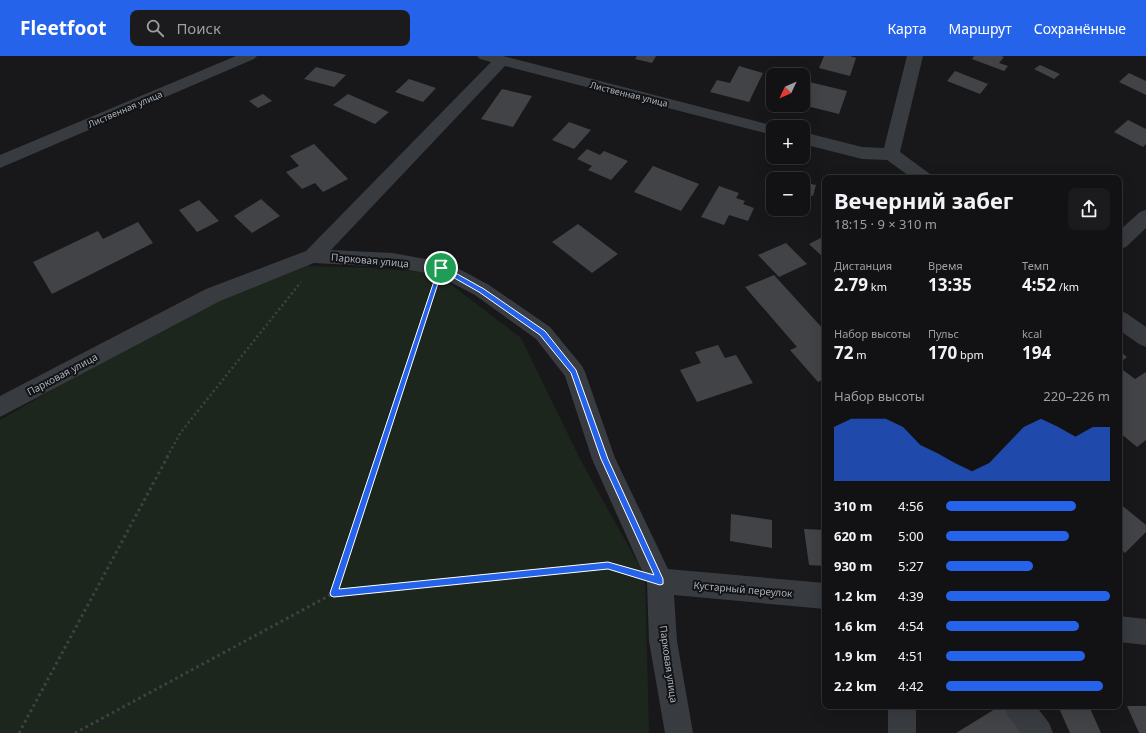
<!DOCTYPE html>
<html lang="ru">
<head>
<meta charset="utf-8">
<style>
  body { margin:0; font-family:"Noto Sans",sans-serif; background:#1b1b1d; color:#f1f3f6; height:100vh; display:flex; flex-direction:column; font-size:15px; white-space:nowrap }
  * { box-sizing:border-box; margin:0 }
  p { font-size:13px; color:#9c9ea0 }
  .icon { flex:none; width:22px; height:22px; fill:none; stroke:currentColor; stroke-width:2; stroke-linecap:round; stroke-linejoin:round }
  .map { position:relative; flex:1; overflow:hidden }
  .details { position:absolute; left:822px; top:119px; width:300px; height:534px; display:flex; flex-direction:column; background:#121214; border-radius:8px; box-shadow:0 4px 16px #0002,0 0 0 1px #313234 }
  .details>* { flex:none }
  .needle { width:26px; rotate:226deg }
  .buttons { position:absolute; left:766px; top:12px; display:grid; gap:8px }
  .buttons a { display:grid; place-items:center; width:44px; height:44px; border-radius:8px; background:#121214; box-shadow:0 4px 16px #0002,0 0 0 1px #313234; font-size:20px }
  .pin { position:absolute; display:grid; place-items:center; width:34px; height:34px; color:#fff; margin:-17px; border:2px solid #fff; border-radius:50%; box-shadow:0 1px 4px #0007 }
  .round { display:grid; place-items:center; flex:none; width:42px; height:42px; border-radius:8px; background:#1b1b1d }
  .head { display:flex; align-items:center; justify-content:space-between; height:68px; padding:0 12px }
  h1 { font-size:22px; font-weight:700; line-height:30px }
  .stats { display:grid; grid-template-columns:repeat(3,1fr); gap:6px; height:68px; padding:4px 12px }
  .stats div { display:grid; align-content:center }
  .stats b { font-size:17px; font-weight:700 }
  .stats small { font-size:11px; font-weight:400 }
  .stats p { font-size:11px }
  .chart { height:112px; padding:8px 12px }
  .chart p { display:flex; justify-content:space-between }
  .chart svg { width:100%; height:72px; margin-top:4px; fill:#2563eb; opacity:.7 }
  ul { padding:0 12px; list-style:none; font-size:13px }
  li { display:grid; grid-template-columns:64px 48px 1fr; align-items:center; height:30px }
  li i { height:10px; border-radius:5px; background:#2563eb }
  header { display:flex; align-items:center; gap:24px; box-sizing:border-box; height:56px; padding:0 20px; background:#2563eb; color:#fff }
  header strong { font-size:19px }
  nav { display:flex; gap:22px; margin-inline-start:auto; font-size:14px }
  .search { width:280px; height:36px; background:#1b1b1d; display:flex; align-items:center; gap:10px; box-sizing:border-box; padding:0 14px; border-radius:8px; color:#9c9ea0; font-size:15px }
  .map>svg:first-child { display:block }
</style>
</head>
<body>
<header>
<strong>Fleetfoot</strong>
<div class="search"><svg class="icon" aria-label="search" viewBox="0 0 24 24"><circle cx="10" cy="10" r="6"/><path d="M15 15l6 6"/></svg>Поиск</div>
<nav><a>Карта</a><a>Маршрут</a><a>Сохранённые</a></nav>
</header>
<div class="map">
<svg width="1146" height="677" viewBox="0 0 1146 677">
  <rect width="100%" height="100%" fill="#18181a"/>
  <polygon fill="#1d261d" points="308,210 372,212 436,217 521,282 581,405 645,520 649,677 0,677 0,364 120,295 218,243"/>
  <g fill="#424347">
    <polygon points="637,0 656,0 652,7 635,3"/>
    <polygon points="824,0 850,0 856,2 850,20 819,12"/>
    <polygon points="974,0 1001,0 1004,1 999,7 1008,10 1004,15 972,3"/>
    <polygon points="1040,9 1060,18 1054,23 1034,13"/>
    <polygon points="739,10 763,17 749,46 710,36 717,24 730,27"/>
    <polygon points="316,11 346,19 334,31 304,23"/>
    <polygon points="955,15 988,28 980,38 947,25"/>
    <polygon points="1129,17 1146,25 1146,39 1119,26"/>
    <polygon points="409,23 436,32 423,46 395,36"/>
    <polygon points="805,25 847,35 839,58 803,49 803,32"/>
    <polygon points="502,33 532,40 513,71 481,63"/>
    <polygon points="263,38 272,45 258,52 249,45"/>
    <polygon points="348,38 389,56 375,68 333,49"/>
    <polygon points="1128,64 1146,73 1146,88 1143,91 1114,76"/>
    <polygon points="569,66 591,74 574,93 552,84"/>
    <polygon points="314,88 348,123 323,136 315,127 302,133 286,116 299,110 290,100"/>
    <polygon points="587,93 600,99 604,95 628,105 611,124 588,114 592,110 577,103"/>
    <polygon points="653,110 699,128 681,155 634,136"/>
    <polygon points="803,126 816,129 813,140 803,138"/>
    <polygon points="719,130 739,137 736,142 745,145 743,148 754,152 748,165 729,159 724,169 701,161"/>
    <polygon points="261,143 280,160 252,177 234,160"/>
    <polygon points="199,144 219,165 197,176 179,154"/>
    <polygon points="138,166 153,187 52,238 33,206 98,175 103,183"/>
    <polygon points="578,168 618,198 592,217 552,186"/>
    <polygon points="825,180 825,203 809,188"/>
    <polygon points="786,187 807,208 779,221 758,199"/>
    <polygon points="774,219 825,275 825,323 818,326 790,294 797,291 745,231"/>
    <polygon points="718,289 725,302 736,299 753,327 697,346 680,314 701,307 695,296"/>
    <polygon points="1119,295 1127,301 1119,307"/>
    <polygon points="1119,311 1135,323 1146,316 1146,384 1137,391 1119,376"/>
    <polygon points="1119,447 1146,469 1146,476 1125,497 1119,491"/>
    <polygon points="731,458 772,464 772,492 730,485"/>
    <polygon points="804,473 825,474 825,510 809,509"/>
    <polygon points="1000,650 1012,650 1032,677 956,677"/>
    <polygon points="1058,650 1089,650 1101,677 1070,677"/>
    <polygon points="1127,650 1146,650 1146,677 1139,677"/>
  </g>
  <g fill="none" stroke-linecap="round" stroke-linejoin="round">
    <g stroke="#3e4247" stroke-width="2.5" stroke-dasharray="2 3" stroke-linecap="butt">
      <polyline points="167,401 181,376 301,226"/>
      <polyline points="379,401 435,230"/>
    </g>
    <g stroke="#3e4247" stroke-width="3" stroke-dasharray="2.5 3.5" stroke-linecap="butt">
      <polyline points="334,537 379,400"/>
      <polyline points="19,677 168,400"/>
      <polyline points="75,677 334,537 609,509 629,516"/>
    </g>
    <g fill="#383b40" fill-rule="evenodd">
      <polygon points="236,0 257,0 254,3 0,112 0,99"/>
      <polygon points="477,0 503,0 779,71 773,71 773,79 505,10 331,194 392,197 448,207 489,229 550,271 582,310 585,316 615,402 668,513 825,527 825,553 674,539 677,585 693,677 665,677 649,585 647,526 592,403 565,320 536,283 475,239 437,219 392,211 314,207 220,245 0,361 0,340 206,233 306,195 491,6 480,3"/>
      <polygon points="907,0 923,0 900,96 930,118 933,122 912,122 887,104 862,103 803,88 803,76 862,91 884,92"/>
      <polygon points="1146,154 1146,172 1126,191 1119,193 1119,175 1140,156"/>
      <polygon points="1119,255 1126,257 1146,271 1146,291 1139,288 1119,274"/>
      <polygon points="1119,560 1146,563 1146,589 1119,586"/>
      <rect x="888" y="650" width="28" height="27"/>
      <polygon points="1004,650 1036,650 1049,667 1053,677 1021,677 1008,660"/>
    </g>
  </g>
  <path fill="#2563eb" stroke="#fff" fill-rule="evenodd" d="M439,210H443L484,233L545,275L576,314L608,403L663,523V528L660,529L608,513L334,541L331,540L330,537ZM442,215L479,236L540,279L571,317L601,403L654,519L608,506L339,533Z"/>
  <g text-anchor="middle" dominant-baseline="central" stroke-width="4" stroke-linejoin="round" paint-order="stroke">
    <g font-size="9" fill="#a9b2bb" stroke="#131315">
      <text transform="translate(629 38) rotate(14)">Лиственная улица</text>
      <text transform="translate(125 53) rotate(-23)">Лиственная улица</text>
    </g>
    <g font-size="10" fill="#a9b2bb" stroke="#131315">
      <text transform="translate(370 204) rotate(5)">Парковая улица</text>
      <text transform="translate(62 318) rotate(-28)">Парковая улица</text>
      <text transform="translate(743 533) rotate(5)">Кустарный переулок</text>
      <text transform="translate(669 608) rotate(82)">Парковая улица</text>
    </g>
  </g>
</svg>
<div class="buttons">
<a><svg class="needle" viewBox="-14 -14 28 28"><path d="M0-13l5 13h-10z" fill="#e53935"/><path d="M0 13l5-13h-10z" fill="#9c9ea0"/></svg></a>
<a>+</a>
<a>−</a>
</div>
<div class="pin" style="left:441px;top:212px;background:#1e9e55"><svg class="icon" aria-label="arrive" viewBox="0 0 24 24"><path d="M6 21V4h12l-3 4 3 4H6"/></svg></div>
<section class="details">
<div class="head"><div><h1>Вечерний забег</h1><p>18:15 · 9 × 310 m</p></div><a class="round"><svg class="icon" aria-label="share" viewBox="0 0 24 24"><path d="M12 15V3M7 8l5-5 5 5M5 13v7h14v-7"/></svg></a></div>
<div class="stats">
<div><p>Дистанция</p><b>2.79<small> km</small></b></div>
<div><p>Время</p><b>13:35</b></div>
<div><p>Темп</p><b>4:52<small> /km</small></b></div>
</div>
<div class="stats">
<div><p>Набор высоты</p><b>72<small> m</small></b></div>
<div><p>Пульс</p><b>170<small> bpm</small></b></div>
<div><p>kcal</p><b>194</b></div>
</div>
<div class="chart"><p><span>Набор высоты</span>220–226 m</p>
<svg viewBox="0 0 160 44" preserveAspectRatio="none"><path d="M0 44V11L10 6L20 6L30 6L40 11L50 22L60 27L70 33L80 38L90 33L100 22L110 11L120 6L130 11L140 17L150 11L160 11V44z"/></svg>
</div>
<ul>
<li><b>310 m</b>4:56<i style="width:79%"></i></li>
<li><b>620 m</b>5:00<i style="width:75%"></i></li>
<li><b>930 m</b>5:27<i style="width:53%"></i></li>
<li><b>1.2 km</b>4:39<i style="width:100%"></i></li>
<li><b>1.6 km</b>4:54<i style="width:81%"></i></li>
<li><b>1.9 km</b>4:51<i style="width:85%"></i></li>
<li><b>2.2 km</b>4:42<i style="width:96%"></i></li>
</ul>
</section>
</div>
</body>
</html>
